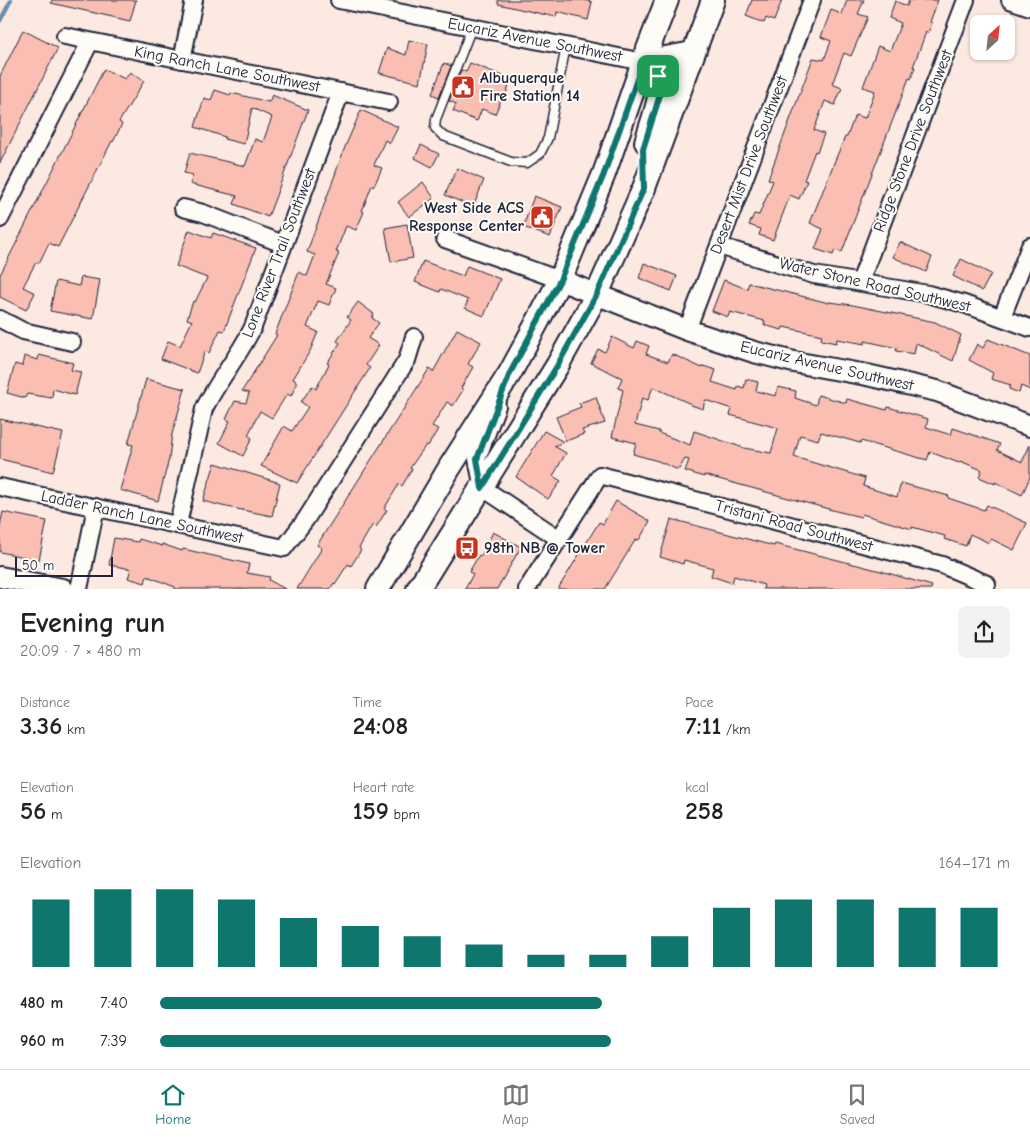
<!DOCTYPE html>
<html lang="en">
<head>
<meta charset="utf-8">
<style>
  body { margin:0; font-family:"Comic Neue",sans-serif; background:#f2f2f2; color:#222; height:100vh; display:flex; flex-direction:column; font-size:19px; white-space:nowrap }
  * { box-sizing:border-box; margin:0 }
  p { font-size:16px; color:#767676 }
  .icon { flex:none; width:28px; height:28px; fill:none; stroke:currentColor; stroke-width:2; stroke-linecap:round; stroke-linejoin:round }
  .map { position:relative; height:589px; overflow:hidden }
  .panel { display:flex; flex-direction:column; background:#fff; flex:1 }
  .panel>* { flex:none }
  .needle { width:32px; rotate:27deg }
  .controls { position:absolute; left:970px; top:15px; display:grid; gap:10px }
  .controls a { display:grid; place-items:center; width:45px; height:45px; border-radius:8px; background:#fff; box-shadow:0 1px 4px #0004; font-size:25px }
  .scale { position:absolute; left:15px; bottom:12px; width:98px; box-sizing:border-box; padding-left:5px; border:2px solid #22223b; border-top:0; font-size:14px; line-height:18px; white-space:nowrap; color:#22223b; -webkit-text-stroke:4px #fdfcf7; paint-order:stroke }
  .pin { position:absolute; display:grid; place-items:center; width:42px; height:42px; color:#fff; margin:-21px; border-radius:10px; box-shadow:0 2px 8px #0006 }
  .round { display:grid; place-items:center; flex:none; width:52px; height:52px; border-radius:8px; background:#f2f2f2 }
  .summary { display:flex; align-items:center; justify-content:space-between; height:85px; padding:0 20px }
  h1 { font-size:28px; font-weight:700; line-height:38px }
  .metrics { display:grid; grid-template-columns:repeat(3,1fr); gap:8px; height:85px; padding:5px 20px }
  .metrics div { display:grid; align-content:center }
  .metrics b { font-size:25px; font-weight:700 }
  .metrics small { font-size:14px; font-weight:400 }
  .metrics p { font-size:14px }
  .chart { height:140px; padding:10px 20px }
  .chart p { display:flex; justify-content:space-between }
  .chart svg { width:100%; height:90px; margin-top:5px; stroke:#0f766e; stroke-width:6 }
  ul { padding:0 20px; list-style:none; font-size:16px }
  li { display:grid; grid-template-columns:80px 60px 1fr; align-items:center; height:38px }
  li i { height:12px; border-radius:6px; background:#0f766e }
  .dock { display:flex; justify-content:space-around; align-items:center; height:70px; border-top:1px solid #e0e0e0; background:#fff; font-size:14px; color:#767676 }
  .dock a { display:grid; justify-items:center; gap:2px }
  .dock .selected { color:#0f766e }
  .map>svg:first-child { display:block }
</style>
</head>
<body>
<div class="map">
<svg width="1030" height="589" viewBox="0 0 1030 589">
  <rect width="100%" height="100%" fill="#fceae2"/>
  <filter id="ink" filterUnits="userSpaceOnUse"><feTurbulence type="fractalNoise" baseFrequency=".02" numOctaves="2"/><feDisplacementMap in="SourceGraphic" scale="10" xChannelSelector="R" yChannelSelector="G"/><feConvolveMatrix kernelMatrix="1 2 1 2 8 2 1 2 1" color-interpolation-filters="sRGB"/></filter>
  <g filter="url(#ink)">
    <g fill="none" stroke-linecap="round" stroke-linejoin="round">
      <polyline stroke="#6890ad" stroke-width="4" points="0,21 11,0"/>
    </g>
    <g fill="#fabfb2" stroke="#22223b" fill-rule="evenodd">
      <polygon points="52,0 136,0 130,21 51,3"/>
      <polygon points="498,0 583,0 592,2 588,20 557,12 556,17 533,12 498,4"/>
      <polygon points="752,0 782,0 774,21 766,18 764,23 746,16"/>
      <polygon points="847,0 864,0 858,14 868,17 851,56 844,53 832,84 842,88 835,105 825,101 814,130 824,134 817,152 815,151 804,180 807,181 799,199 790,195 773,240 759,235 761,229 749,225 754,214 759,215 773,181 768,179 813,58 824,60 831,41 821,37 831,10 842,14"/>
      <polygon points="909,0 938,0 930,22 932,23 928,33 926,32 913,67 915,67 911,79 909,78 848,236 842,252 835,250 833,255 815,249 823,229 810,223 836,158 845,137 847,137 855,115 865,118 875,91 863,87 878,46 890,51 901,23 889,18 895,1 907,6"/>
      <polygon points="23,30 58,48 0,163 0,76"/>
      <polygon points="409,40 428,44 420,83 379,73 387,48 406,55"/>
      <polygon points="444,63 451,66 439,97 432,94"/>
      <polygon points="470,63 511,79 506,94 504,93 495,114 482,109 477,121 453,111 456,104 449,101 461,70 466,72"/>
      <polygon points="104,69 125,79 130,72 144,81 119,122 122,124 113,142 112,141 58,247 49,243 39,263 36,262 23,287 35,293 26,310 0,297 0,275"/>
      <polygon points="215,90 230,95 231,93 269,102 272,95 308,110 268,217 234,204 237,196 190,184 193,175 184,173 190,153 245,166 255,139 263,142 272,117 252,108 244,144 224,139 225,137 195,127 204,98 211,100"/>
      <polygon points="361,110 398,127 390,143 385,140 374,165 382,168 374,186 372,185 362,211 364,212 356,230 346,226 336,252 339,253 326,284 336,288 329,305 318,301 307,327 318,332 310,351 293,379 296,381 296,385 291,396 287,394 272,418 260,411 248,435 252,438 243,456 219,443 230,421 226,419 235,401 246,403 249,393 242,391 277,335 275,334 299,272 307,276 315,255 307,252 345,147"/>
      <polygon points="421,145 439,154 432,167 415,158"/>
      <polygon points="457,168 484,180 473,207 445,195"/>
      <polygon points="423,182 434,198 409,217 398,202"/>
      <polygon points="534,196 562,207 550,237 523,227"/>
      <polygon points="407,224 413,258 391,262 385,228"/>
      <polygon points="189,230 211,238 213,233 256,248 224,331 220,330 209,353 205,351 197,373 161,359 168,341 180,346 192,321 187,319 193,301 195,302 207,278 176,266"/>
      <polygon points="900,242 932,257 926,272 893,257"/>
      <polygon points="961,259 991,274 982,291 953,276"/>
      <polygon points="423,261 463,276 467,266 500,279 484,316 465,308 468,300 441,289 440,292 415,282"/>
      <polygon points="644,263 677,276 671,291 639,278"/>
      <polygon points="81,277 100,280 93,319 50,311 56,281 79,286"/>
      <polygon points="724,280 747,289 749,283 829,303 829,302 853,305 935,322 961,335 953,361 916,343 914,354 896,351 897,348 865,341 865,344 837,339 836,343 821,340 822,335 783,327 782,330 764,325 765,321 730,312 728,317 712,311"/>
      <polygon points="358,302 374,314 372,318 379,323 368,338 379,345 366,365 370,368 297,483 261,466 284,426 292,431 308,407 301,402 312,386 316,389 329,364 327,363 340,343 337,341 351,320 347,317"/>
      <polygon points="457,329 481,342 468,364 473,367 461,388 463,390 453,406 447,402 432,426 438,429 428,446 426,445 410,468 412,469 402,486 399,484 384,509 387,510 376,527 373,524 359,548 361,550 351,566 348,564 335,584 334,583 330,589 297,589 322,548 317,545 429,369 433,372"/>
      <path d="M612,337L634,348L637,341L649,346L646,354L668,362L672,354L702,368L703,366L716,370L712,382L737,390L738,386L744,388L746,379L758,382L756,391L776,396L778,387L796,391L795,398L816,405L818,395L846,403L847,399L887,410L888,407L928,419L926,427L951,435L953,428L1000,444L997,450L1022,462L1030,445V477L1022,495L995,482V484L979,477L982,470L960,461L959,463L930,452L927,460L861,441L860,443L821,432L818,440L800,435L794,457L865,478L863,486L897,497L901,483L949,496L948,498L984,510L987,505L1027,523L1014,550L991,539L989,543L970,534L966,546L944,539L945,536L912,527V529L862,514L861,517L836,511L704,475V477L685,471L689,460L685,459L679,469H676L658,461L633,454L636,443L612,437L623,390L618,388L622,378L591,363L598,349L605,352ZM653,387L691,404V405L703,409L705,400L732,409L730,415L778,428L771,453L744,448L694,431L690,445L659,433V431L635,425L642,398L648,400Z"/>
      <polygon points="988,339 1030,356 1030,390 1021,386 1019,393 1009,389 1011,385 991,379 993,373 969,360 977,344 983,348"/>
      <polygon points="39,355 73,363 71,370 81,372 75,395 53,389 52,398 27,394 25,398 7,393 15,364 22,366 24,356 38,360"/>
      <polygon points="146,379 185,389 172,434 169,459 158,501 120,490 133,445 128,444"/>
      <polygon points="596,397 605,423 582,430 584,434 566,441 556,417 581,407 579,403"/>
      <polygon points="0,419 63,433 53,472 0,459"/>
      <polygon points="544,431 564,442 554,446 566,453 553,476 561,481 548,499 516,477"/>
      <polygon points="215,463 280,483 272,516 222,506 203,501"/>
      <polygon points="616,501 650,521 639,540 636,539 605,589 558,589 599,522 603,524"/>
      <polygon points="3,512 47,521 39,560 0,552 0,526"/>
      <polygon points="671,519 774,546 775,544 881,571 932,586 931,589 763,589 764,585 734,576 732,583 711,576 713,568 684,560 683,564 660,557"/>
      <polygon points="493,532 521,547 497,589 465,589 473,574 469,572 479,555 481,556"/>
      <polygon points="114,538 138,542 139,539 162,546 162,544 182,551 183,549 249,564 247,573 270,577 269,580 285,589 175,589 175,587 147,576 145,583 128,578 131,569 109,565"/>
    </g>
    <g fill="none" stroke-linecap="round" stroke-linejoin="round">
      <g stroke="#22223b" stroke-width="11">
        <polyline id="service" points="472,27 436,119 435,128 443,136 511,162 527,163 540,154 548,138 566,46"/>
      </g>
      <g stroke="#22223b" stroke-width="20">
        <g id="minor">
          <polyline points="339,0 643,62"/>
          <polyline points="1010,0 1030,7"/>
          <polyline points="65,36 389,102"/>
          <polyline points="182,60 194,0"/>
          <polyline points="183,208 203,213 283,244"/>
          <polyline points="0,219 90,42"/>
          <polyline points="445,239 560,280"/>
          <polyline points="719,246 814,275 928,294 964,304 1030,328"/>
          <polyline points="860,282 966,0"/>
          <polyline points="1002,317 1030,246"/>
          <polyline points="0,319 23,331 72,342"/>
          <polyline points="687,330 812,0"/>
          <polyline points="497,406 477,459 483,488 558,538"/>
          <polyline points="0,487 284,548 306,519 407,360 414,337"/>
          <path d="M178,524L204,409C218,380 239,356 253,327L341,92"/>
          <polyline points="79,589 96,507"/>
          <polyline points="527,589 600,475 942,565 987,584 985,589"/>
        </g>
      </g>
      <g stroke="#22223b" stroke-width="24">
        <g id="tertiary">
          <polyline points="560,280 687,330 754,352 794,362 867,375 937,391 1030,426"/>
          <polyline points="0,577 63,589"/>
        </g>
      </g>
      <g stroke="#22223b" stroke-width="26">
        <g id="secondary">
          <path d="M643,62C647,66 655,71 658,76C666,89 650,127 646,142"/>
          <polyline points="643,62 693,53"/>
          <polyline points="378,589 450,467 510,373 560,280 604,174 643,62 667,0"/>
          <polyline points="418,589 557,366 597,294 644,188 713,0"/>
        </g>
      </g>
      <use href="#service" stroke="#fdfcf7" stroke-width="8"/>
      <use href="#minor" stroke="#fdfcf7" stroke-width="16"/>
      <use href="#tertiary" stroke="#fdfcf7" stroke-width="20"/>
      <use href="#secondary" stroke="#fdfcf7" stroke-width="22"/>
    </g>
  </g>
  <g fill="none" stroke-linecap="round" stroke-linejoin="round" filter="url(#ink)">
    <g stroke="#fff" stroke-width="10">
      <polygon id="route" points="643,62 658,76 660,86 659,98 643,149 644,188 597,294 557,366 482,488 477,459 510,373 560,280 604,174"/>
    </g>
    <use href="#route" stroke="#0f766e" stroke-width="6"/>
  </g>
  <defs>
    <g id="civic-square" transform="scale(1.25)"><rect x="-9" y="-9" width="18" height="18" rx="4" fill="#c8321e" stroke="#fdfcf7"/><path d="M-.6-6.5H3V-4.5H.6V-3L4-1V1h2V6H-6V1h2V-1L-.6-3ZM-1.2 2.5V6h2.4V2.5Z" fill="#fff"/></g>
    <g id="bus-square" transform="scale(1.25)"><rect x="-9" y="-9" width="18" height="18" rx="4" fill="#c8321e" stroke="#fdfcf7"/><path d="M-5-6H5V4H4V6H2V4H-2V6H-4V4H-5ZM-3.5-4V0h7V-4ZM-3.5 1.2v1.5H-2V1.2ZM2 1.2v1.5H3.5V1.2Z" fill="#fff"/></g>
  </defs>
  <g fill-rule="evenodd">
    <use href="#civic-square" x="463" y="87"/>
    <use href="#civic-square" x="542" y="217"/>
    <use href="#bus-square" x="467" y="548"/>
  </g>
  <g text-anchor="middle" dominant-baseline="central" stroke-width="4" stroke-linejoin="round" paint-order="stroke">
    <g font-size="16" fill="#22223b" stroke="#fdfcf7">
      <text transform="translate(535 40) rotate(11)">Eucariz Avenue Southwest</text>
      <text transform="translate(227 69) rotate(11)">King Ranch Lane Southwest</text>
      <text transform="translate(913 141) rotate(-69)">Ridge Stone Drive Southwest</text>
      <text transform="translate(749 165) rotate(-69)">Desert Mist Drive Southwest</text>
      <text transform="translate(279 253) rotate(-69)">Lone River Trail Southwest</text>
      <text transform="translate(875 285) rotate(13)">Water Stone Road Southwest</text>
      <text transform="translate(827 366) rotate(13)">Eucariz Avenue Southwest</text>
      <text transform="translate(142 517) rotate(12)">Ladder Ranch Lane Southwest</text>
      <text transform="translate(794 526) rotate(15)">Tristani Road Southwest</text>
    </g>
    <g font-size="16" font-weight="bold" fill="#22223b" stroke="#fdfcf7" text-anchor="start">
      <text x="480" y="78">Albuquerque<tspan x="480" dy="18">Fire Station 14</tspan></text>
      <text x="524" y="208" text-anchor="end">West Side ACS<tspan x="524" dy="18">Response Center</tspan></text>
      <text x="484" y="548">98th NB @ Tower</text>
    </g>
  </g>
</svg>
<div class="controls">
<a><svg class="needle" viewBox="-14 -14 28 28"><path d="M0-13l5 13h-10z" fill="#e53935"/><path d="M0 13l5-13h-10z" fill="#767676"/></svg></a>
</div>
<div class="scale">50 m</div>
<div class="pin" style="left:658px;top:76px;background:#1e9e55"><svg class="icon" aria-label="arrive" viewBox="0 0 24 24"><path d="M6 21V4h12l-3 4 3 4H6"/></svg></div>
</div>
<section class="panel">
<div class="summary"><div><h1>Evening run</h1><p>20:09 · 7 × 480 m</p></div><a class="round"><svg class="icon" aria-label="share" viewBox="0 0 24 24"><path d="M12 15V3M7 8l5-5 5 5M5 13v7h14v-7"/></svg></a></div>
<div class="metrics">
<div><p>Distance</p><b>3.36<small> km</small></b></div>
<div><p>Time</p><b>24:08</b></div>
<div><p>Pace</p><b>7:11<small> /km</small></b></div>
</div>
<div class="metrics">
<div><p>Elevation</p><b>56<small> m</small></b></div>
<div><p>Heart rate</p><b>159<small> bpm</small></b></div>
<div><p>kcal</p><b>258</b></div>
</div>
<div class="chart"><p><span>Elevation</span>164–171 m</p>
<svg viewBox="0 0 160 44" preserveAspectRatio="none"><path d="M5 44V11M15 44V6M25 44V6M35 44V11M45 44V20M55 44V24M65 44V29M75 44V33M85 44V38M95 44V38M105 44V29M115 44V15M125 44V11M135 44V11M145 44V15M155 44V15"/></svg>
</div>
<ul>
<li><b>480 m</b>7:40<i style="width:52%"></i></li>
<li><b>960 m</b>7:39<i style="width:53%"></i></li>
</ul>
</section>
<nav class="dock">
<a class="selected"><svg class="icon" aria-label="home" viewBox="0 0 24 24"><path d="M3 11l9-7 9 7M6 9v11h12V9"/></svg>Home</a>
<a><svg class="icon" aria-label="map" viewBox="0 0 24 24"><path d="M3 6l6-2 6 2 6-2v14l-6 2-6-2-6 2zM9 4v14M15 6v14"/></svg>Map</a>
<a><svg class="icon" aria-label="saved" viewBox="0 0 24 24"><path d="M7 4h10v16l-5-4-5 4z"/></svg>Saved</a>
</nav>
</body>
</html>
